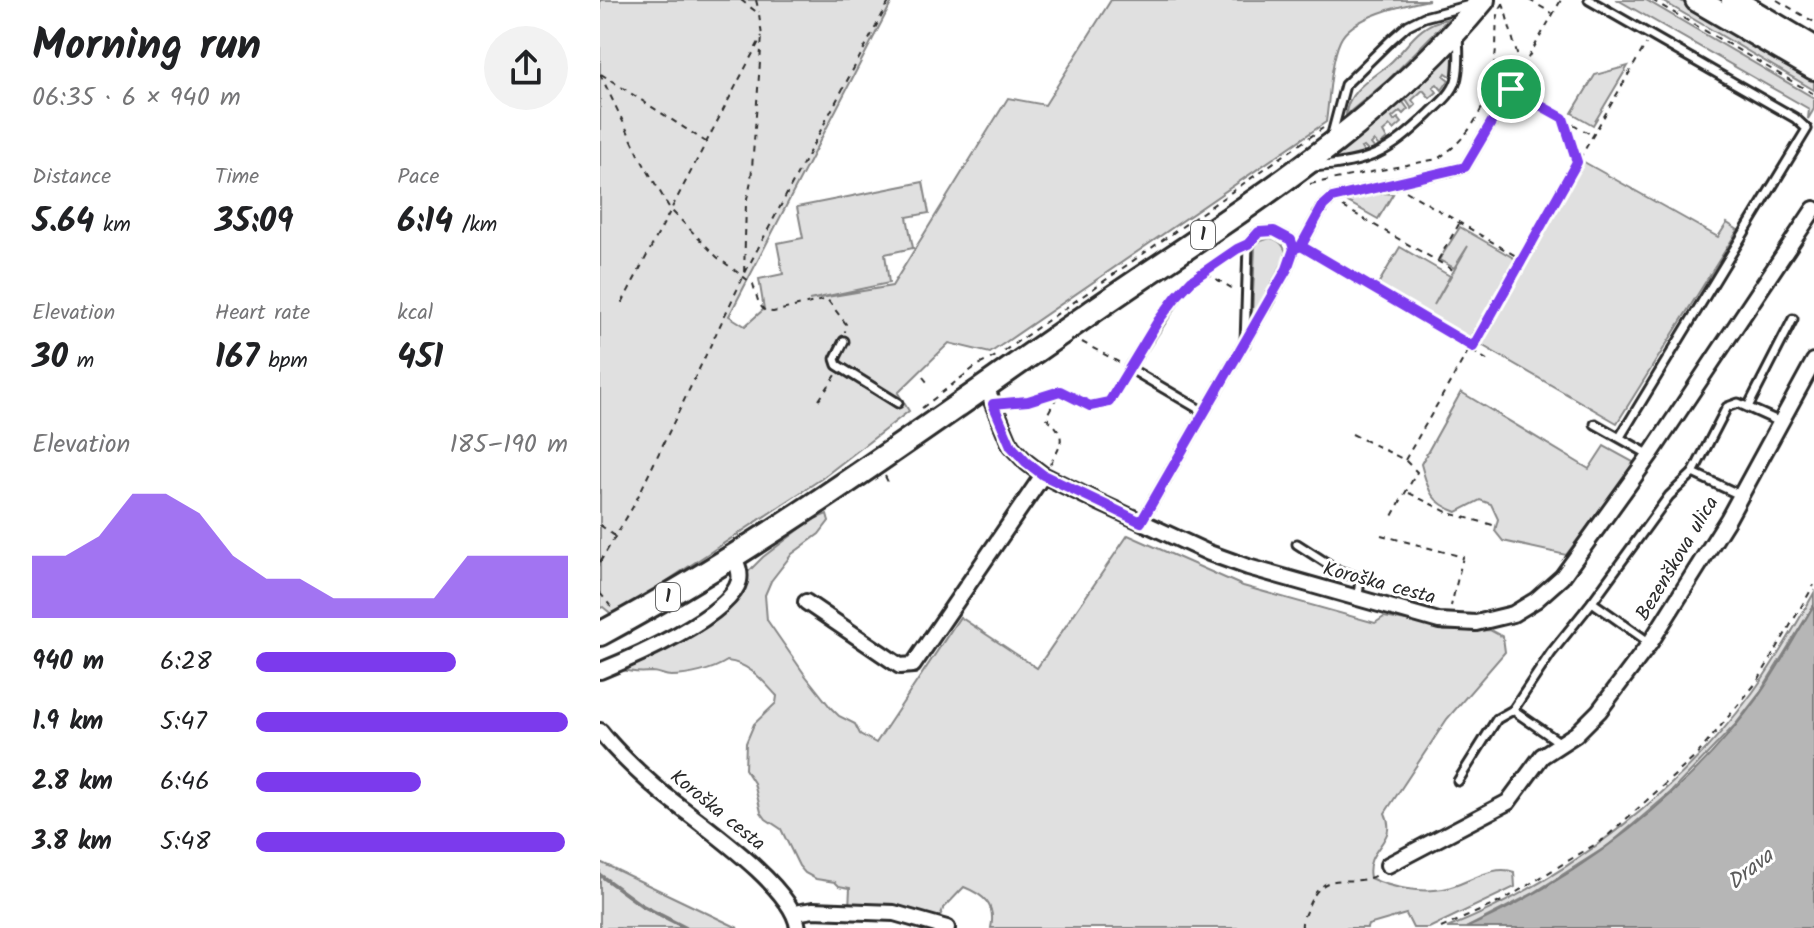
<!DOCTYPE html>
<html lang="en">
<head>
<meta charset="utf-8">
<style>
  body { margin:0; font-family:Kalam,sans-serif; background:#f2f2f2; color:#202124; height:100vh; display:flex; flex-direction:column; font-size:30px; white-space:nowrap }
  * { box-sizing:border-box; margin:0 }
  p { font-size:26px; color:#757577 }
  .icon { flex:none; width:44px; height:44px; fill:none; stroke:currentColor; stroke-width:2; stroke-linecap:round; stroke-linejoin:round }
  .map { position:relative; flex:1; overflow:hidden }
  .sheet { display:flex; flex-direction:column; background:#fff; width:600px }
  .sheet>* { flex:none }
  .pin { position:absolute; display:grid; place-items:center; width:68px; height:68px; color:#fff; margin:-34px; border:4px solid #fff; border-radius:50%; box-shadow:0 2px 8px #0007 }
  .round { display:grid; place-items:center; flex:none; width:84px; height:84px; border-radius:42px; background:#f2f2f2 }
  .summary { display:flex; align-items:center; justify-content:space-between; height:136px; padding:0 32px }
  h1 { font-size:44px; font-weight:700; line-height:60px }
  .metrics { display:grid; grid-template-columns:repeat(3,1fr); gap:12px; height:136px; padding:8px 32px }
  .metrics div { display:grid; align-content:center }
  .metrics b { font-size:34px; font-weight:700 }
  .metrics small { font-size:22px; font-weight:400 }
  .metrics p { font-size:22px }
  .chart { height:224px; padding:16px 32px }
  .chart p { display:flex; justify-content:space-between }
  .chart svg { width:100%; height:144px; margin-top:8px; fill:#7c3aed; opacity:.7 }
  ul { padding:0 32px; list-style:none; font-size:26px }
  li { display:grid; grid-template-columns:128px 96px 1fr; align-items:center; height:60px }
  li i { height:20px; border-radius:10px; background:#7c3aed }
  main { display:flex; flex:1; min-height:0 }
  .map>svg:first-child { display:block }
</style>
</head>
<body>
<main>
<section class="sheet">
<div class="summary"><div><h1>Morning run</h1><p>06:35 · 6 × 940 m</p></div><a class="round"><svg class="icon" aria-label="share" viewBox="0 0 24 24"><path d="M12 15V3M7 8l5-5 5 5M5 13v7h14v-7"/></svg></a></div>
<div class="metrics">
<div><p>Distance</p><b>5.64<small> km</small></b></div>
<div><p>Time</p><b>35:09</b></div>
<div><p>Pace</p><b>6:14<small> /km</small></b></div>
</div>
<div class="metrics">
<div><p>Elevation</p><b>30<small> m</small></b></div>
<div><p>Heart rate</p><b>167<small> bpm</small></b></div>
<div><p>kcal</p><b>451</b></div>
</div>
<div class="chart"><p><span>Elevation</span>185–190 m</p>
<svg viewBox="0 0 160 44" preserveAspectRatio="none"><path d="M0 44V25L10 25L20 19L30 6L40 6L50 12L60 25L70 32L80 32L90 38L100 38L110 38L120 38L130 25L140 25L150 25L160 25V44z"/></svg>
</div>
<ul>
<li><b>940 m</b>6:28<i style="width:64%"></i></li>
<li><b>1.9 km</b>5:47<i style="width:100%"></i></li>
<li><b>2.8 km</b>6:46<i style="width:53%"></i></li>
<li><b>3.8 km</b>5:48<i style="width:99%"></i></li>
</ul>
</section>
<div class="map">
<svg width="1214" height="928" viewBox="0 0 1214 928">
  <rect width="100%" height="100%" fill="#fff"/>
  <filter id="ink" filterUnits="userSpaceOnUse"><feTurbulence type="fractalNoise" baseFrequency=".0125" numOctaves="2"/><feDisplacementMap in="SourceGraphic" scale="16" xChannelSelector="R" yChannelSelector="G"/><feConvolveMatrix kernelMatrix="1 2 1 2 8 2 1 2 1" color-interpolation-filters="sRGB"/></filter>
  <g filter="url(#ink)">
    <g fill="#e0e0e0" stroke="#868686" stroke-width="2">
      <path d="M0,0H293L129,316L145,326L164,309L159,279L183,274L177,243L203,238L197,207L323,182L329,213L307,217L313,248L285,254L289,283L209,300L292,286L408,98L445,105L511,0H829C804,5 751,16 740,41C731,60 729,101 726,122L390,353L349,343L298,393L309,411L221,479L14,616L3,607L0,608Z"/>
      <polygon points="1018,0 1046,0 1214,98 1214,109 1208,119 1209,109"/>
      <polygon points="1061,0 1079,0 1214,75 1214,90"/>
      <path d="M848,19L788,80L746,115C746,91 774,77 790,63C808,47 818,23 848,19Z"/>
      <polygon points="849,50 853,56 852,77 846,73 844,76 849,80 842,90 837,84 833,87 837,92 830,98 823,90 812,100 816,105 812,109 806,100 803,102 808,109 803,114 800,111 792,118 794,121 798,118 802,123 794,130 790,126 783,132 787,139 779,146 774,141 771,144 775,149 769,152 764,147 761,148 766,156 731,161 726,160"/>
      <polygon points="1028,66 993,125 972,113 995,75"/>
      <polygon points="984,162 1118,237 1127,223 1138,230 1017,423 878,343"/>
      <polygon points="774,192 793,194 778,219 746,201"/>
      <polygon points="860,227 917,260 869,342 777,286 800,247 850,276 834,305 868,246 854,268 839,260"/>
      <path d="M670,238C680,240 684,245 687,255L652,318L655,247L658,242Z"/>
      <path d="M861,392L989,469L1004,446L1035,463L966,555L903,541L895,531L898,519L891,504L880,500L857,512C830,502 828,490 821,464Z"/>
      <path d="M227,514L229,521L219,534L192,554L171,581L165,595L167,620L205,675L231,708L239,716L255,724L260,734L276,743L360,617L437,668L528,535L643,586L775,623L784,617L790,618L842,628L844,631L890,630L903,637L905,652L847,719L785,813C799,843 764,847 770,878C791,888 820,893 843,889C865,886 892,863 914,872L915,887L829,928H813L806,914L768,925L767,928H391C396,905 384,895 364,887L343,909L338,921L249,908L250,888L239,886L235,882L216,879L205,873L199,866L181,829L166,819L161,812L154,783L145,769L146,743L154,724L176,703L177,696C163,681 149,663 127,661C113,670 89,676 71,676C64,676 59,672 52,672C40,673 31,673 20,669L79,641L124,612L142,590L147,573L163,557L212,520Z"/>
      <path d="M1214,593V605L1159,694L1135,725L1070,793L1009,845L932,894L866,928H847C963,883 1080,792 1153,692C1176,660 1195,627 1214,593Z"/>
      <polygon points="0,862 138,928 0,928"/>
    </g>
    <path fill="#b6b6b6" stroke="#7e7e7e" stroke-width="2" d="M1214,605V928H866C979,878 1088,795 1160,694C1180,665 1196,635 1214,605Z"/>
    <g fill="none" stroke-linecap="round" stroke-linejoin="round">
      <polyline stroke="#7e7e7e" stroke-width="4" points="0,875 41,905 86,928"/>
      <g stroke="#2b2b2b" stroke-width="13">
        <g id="lane">
          <polyline points="989,0 1195,118 1207,129 1020,437"/>
          <polyline points="731,138 745,85 791,40 808,25 824,17 870,5"/>
          <path d="M713,167C771,162 787,154 829,114C839,104 852,94 856,81C860,67 859,51 858,37"/>
          <polyline points="694,249 701,246 723,206 732,198 865,167 911,89"/>
          <polyline points="576,297 529,368 604,412"/>
          <polyline points="244,341 235,359 237,365 298,403"/>
          <polyline points="1148,407 1193,319"/>
          <polyline points="995,424 1050,455"/>
          <polyline points="1140,495 1093,473 1127,407 1138,403 1180,422"/>
          <polyline points="541,522 687,269 694,249 691,240 674,231 659,232 648,244 645,344"/>
          <polyline points="697,544 739,571 760,578 758,597"/>
          <polyline points="992,602 1050,643"/>
          <polyline points="962,744 913,710 951,653 992,602 1069,496 1093,473"/>
          <polyline points="858,781 897,719 913,710"/>
        </g>
      </g>
      <g stroke="#2b2b2b" stroke-width="20">
        <g id="street">
          <polyline points="386,387 411,446 426,462 443,475 494,500 609,553 648,567 839,621 876,623 913,614 936,600 962,577 1050,455 1214,209"/>
          <polyline points="206,602 300,666 313,665 443,475"/>
          <path d="M0,671C32,658 130,616 139,581C141,572 137,564 134,557"/>
          <path d="M0,731C18,754 39,773 61,792C95,820 193,885 198,928"/>
          <polyline points="788,865 908,802 942,756 976,734 999,711 1050,643 1128,519 1214,361"/>
          <polyline points="195,913 213,910 294,913 347,928"/>
        </g>
      </g>
      <g stroke="#2b2b2b" stroke-width="28">
        <g id="primary">
          <polyline points="1097,0 1214,68"/>
          <polyline points="1133,0 1214,48"/>
          <path d="M0,634C171,542 327,426 486,316C624,220 775,132 883,0"/>
        </g>
      </g>
      <g stroke="#2b2b2b" stroke-width="2" stroke-dasharray="6 6" stroke-linecap="butt">
        <polyline points="141,0 159,14 162,36 151,181 146,203 144,275"/>
        <polyline points="156,0 159,12"/>
        <polyline points="929,0 952,13"/>
        <polyline points="1052,0 1214,94"/>
        <polyline points="1177,0 1214,22"/>
        <polyline points="903,3 921,69"/>
        <polyline points="0,74 42,161 70,209 117,257 153,284 159,304 165,311 173,312 227,299 246,324 245,332"/>
        <polyline points="1,74 106,142"/>
        <polyline points="916,79 961,0"/>
        <polyline points="921,94 992,135"/>
        <polyline points="964,121 977,161"/>
        <path d="M710,184L837,159C877,134 893,93 896,47C897,30 894,13 906,0"/>
        <polyline points="806,191 921,259"/>
        <polyline points="743,207 853,270"/>
        <polyline points="709,251 873,347"/>
        <polyline points="838,260 859,224"/>
        <polyline points="606,273 635,290"/>
        <polyline points="582,291 592,280 637,249"/>
        <polyline points="22,303 162,36"/>
        <polyline points="482,342 522,364"/>
        <polyline points="404,351 723,128"/>
        <polyline points="872,351 892,363"/>
        <polyline points="323,377 327,382"/>
        <polyline points="219,400 236,375"/>
        <polyline points="407,402 428,401 460,391 490,406 509,402 524,377"/>
        <polyline points="322,408 375,367 398,355"/>
        <polyline points="752,434 805,460 817,472 791,518"/>
        <polyline points="805,460 1046,44"/>
        <path d="M450,464C464,442 466,435 446,417L460,391"/>
        <polyline points="285,476 289,484"/>
        <polyline points="809,493 849,513 893,525"/>
        <polyline points="0,525 15,536"/>
        <polyline points="781,535 863,557 851,606"/>
        <polyline points="0,562 34,505 147,269 290,0"/>
        <polyline points="0,593 12,608"/>
        <path d="M702,928C701,920 704,917 707,909C725,863 750,891 778,874"/>
        <polyline points="841,928 902,901 1004,839 1096,756 1157,682 1214,585"/>
      </g>
      <use href="#lane" stroke="#fff" stroke-width="7"/>
      <use href="#street" stroke="#fff" stroke-width="14"/>
      <use href="#primary" stroke="#fff" stroke-width="22"/>
    </g>
  </g>
  <g fill="none" stroke-linecap="round" stroke-linejoin="round" filter="url(#ink)">
    <g stroke="#fff" stroke-width="16">
      <polyline id="route" points="911,89 865,167 732,198 723,206 701,246 694,249 691,240 674,231 659,232 648,244 637,249 592,280 576,297 558,321 509,402 490,406 460,391 428,401 393,404 411,446 426,462 443,475 541,522 687,269 694,249 701,246 873,347 977,162 963,118 911,89"/>
    </g>
    <use href="#route" stroke="#7c3aed" stroke-width="10"/>
  </g>
  <g text-anchor="middle" dominant-baseline="central" stroke-width="6" stroke-linejoin="round" paint-order="stroke">
    <g fill="#fff" stroke="#6b6b6b" stroke-width="2">
      <rect x="591" y="221" width="24" height="28" rx="6"/>
      <rect x="56" y="583" width="24" height="28" rx="6"/>
    </g>
    <g font-size="18" font-weight="bold" fill="#2b2b2b">
      <text x="603" y="235">1</text>
      <text x="68" y="597">1</text>
    </g>
    <g font-size="20" fill="#2b2b2b" stroke="#fff">
      <text transform="translate(1078 559) rotate(-59)">Bezenškova ulica</text>
      <text transform="translate(779 584) rotate(15)">Koroška cesta</text>
      <text transform="translate(117 811) rotate(39)">Koroška cesta</text>
    </g>
    <g font-size="22" font-style="italic" fill="#5c5c5c" stroke="#fff">
      <text transform="translate(1151 870) rotate(-38)">Drava</text>
    </g>
  </g>
</svg>
<div class="pin" style="left:911px;top:89px;background:#1e9e55"><svg class="icon" aria-label="arrive" viewBox="0 0 24 24"><path d="M6 21V4h12l-3 4 3 4H6"/></svg></div>
</div>
</main>
</body>
</html>
